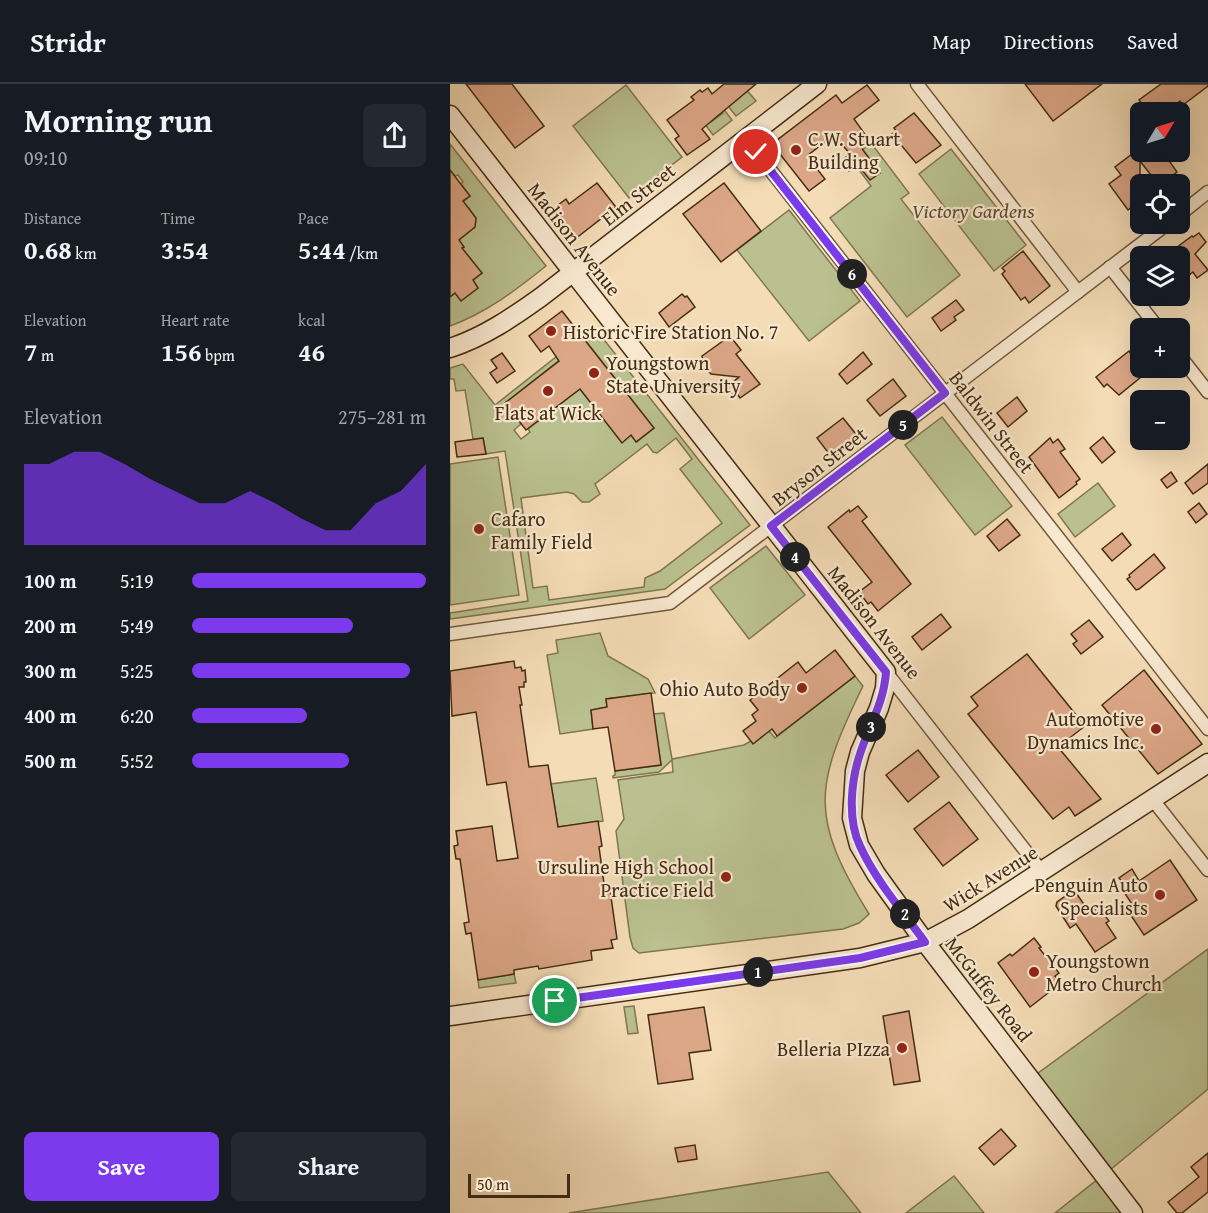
<!DOCTYPE html>
<html lang="en">
<head>
<meta charset="utf-8">
<style>
  body { margin:0; font-family:"Gentium Book Plus",serif; background:#242831; color:#f1f3f6; height:100vh; display:flex; flex-direction:column; font-size:22px; white-space:nowrap }
  * { box-sizing:border-box; margin:0 }
  p { font-size:20px; color:#9ea1a6 }
  .icon { flex:none; width:33px; height:33px; fill:none; stroke:currentColor; stroke-width:2; stroke-linecap:round; stroke-linejoin:round }
  .map { position:relative; flex:1; overflow:hidden }
  .sheet { display:flex; flex-direction:column; background:#171b24; width:450px }
  .sheet>* { flex:none }
  .needle { width:39px; rotate:52deg }
  .tools { position:absolute; left:680px; top:18px; display:grid; gap:12px }
  .tools a { display:grid; place-items:center; width:60px; height:60px; border-radius:9px; background:#171b24; box-shadow:0 6px 24px #0002; font-size:30px }
  .scale { position:absolute; left:18px; bottom:15px; width:102px; box-sizing:border-box; padding-left:6px; border:3px solid #442d13; border-top:0; font-size:16px; line-height:21px; white-space:nowrap; color:#442d13; -webkit-text-stroke:4px #f8e8d0; paint-order:stroke }
  .pin { position:absolute; display:grid; place-items:center; width:51px; height:51px; color:#fff; margin:-26px; border:3px solid #fff; border-radius:50%; box-shadow:0 2px 6px #0007 }
  .km { position:absolute; width:30px; height:30px; margin:-15px; border-radius:50%; background:#222; color:#fff; font-size:16px; line-height:30px; text-align:center }
  .round { display:grid; place-items:center; flex:none; width:63px; height:63px; border-radius:9px; background:#242831 }
  .headline { display:flex; align-items:center; justify-content:space-between; height:102px; padding:0 24px }
  h1 { font-size:33px; font-weight:700; line-height:45px }
  .metrics { display:grid; grid-template-columns:repeat(3,1fr); gap:9px; height:102px; padding:6px 24px }
  .metrics div { display:grid; align-content:center }
  .metrics b { font-size:26px; font-weight:700 }
  .metrics small { font-size:16px; font-weight:400 }
  .metrics p { font-size:16px }
  .chart { height:168px; padding:12px 24px }
  .chart p { display:flex; justify-content:space-between }
  .chart svg { width:100%; height:108px; margin-top:6px; fill:#7c3aed; opacity:.7 }
  .cta { display:flex; gap:12px; margin-top:auto; padding:12px 24px }
  .cta a { flex:1; height:69px; border-radius:9px; background:#7c3aed; color:#fff; font-size:24px; font-weight:700; line-height:69px; text-align:center }
  .cta a+a { background:#242831; color:#f1f3f6 }
  ul { padding:0 24px; list-style:none; font-size:20px }
  li { display:grid; grid-template-columns:96px 72px 1fr; align-items:center; height:45px }
  li i { height:15px; border-radius:8px; background:#7c3aed }
  header { display:flex; align-items:center; gap:36px; box-sizing:border-box; height:84px; padding:0 30px; background:#171b24; border-bottom:2px solid #363941 }
  header strong { font-size:28px }
  nav { display:flex; gap:33px; margin-inline-start:auto; font-size:21px }
  main { display:flex; flex:1; min-height:0 }
  .map>svg:first-child { display:block }
</style>
</head>
<body>
<header>
<strong>Stridr</strong>
<nav><a>Map</a><a>Directions</a><a>Saved</a></nav>
</header>
<main>
<section class="sheet">
<div class="headline"><div><h1>Morning run</h1><p>09:10</p></div><a class="round"><svg class="icon" aria-label="share" viewBox="0 0 24 24"><path d="M12 15V3M7 8l5-5 5 5M5 13v7h14v-7"/></svg></a></div>
<div class="metrics">
<div><p>Distance</p><b>0.68<small> km</small></b></div>
<div><p>Time</p><b>3:54</b></div>
<div><p>Pace</p><b>5:44<small> /km</small></b></div>
</div>
<div class="metrics">
<div><p>Elevation</p><b>7<small> m</small></b></div>
<div><p>Heart rate</p><b>156<small> bpm</small></b></div>
<div><p>kcal</p><b>46</b></div>
</div>
<div class="chart"><p><span>Elevation</span>275–281 m</p>
<svg viewBox="0 0 160 44" preserveAspectRatio="none"><path d="M0 44V11L10 11L20 6L30 6L40 11L50 17L60 22L70 27L80 27L90 22L100 27L110 33L120 38L130 38L140 27L150 22L160 11V44z"/></svg>
</div>
<ul>
<li><b>100 m</b>5:19<i style="width:100%"></i></li>
<li><b>200 m</b>5:49<i style="width:69%"></i></li>
<li><b>300 m</b>5:25<i style="width:93%"></i></li>
<li><b>400 m</b>6:20<i style="width:49%"></i></li>
<li><b>500 m</b>5:52<i style="width:67%"></i></li>
</ul>
<div class="cta"><a>Save</a><a>Share</a></div>
</section>
<div class="map">
<svg width="758" height="1129" viewBox="0 0 758 1129">
  <rect width="100%" height="100%" fill="#f4dcb6"/>
  <filter id="stains"><feTurbulence type="fractalNoise" baseFrequency=".00333" numOctaves="4"/><feColorMatrix values="0 0 0 0 .2 0 0 0 0 .09 0 0 0 0 .02 0 0 0 .5 -.17"/></filter>
  <radialGradient id="worn" r=".72"><stop offset=".6" stop-color="#630" stop-opacity="0"/><stop offset="1" stop-color="#630" stop-opacity=".3"/></radialGradient>
  <g fill="#bac08f" stroke="#7f7651" stroke-width="1.5" fill-rule="evenodd">
    <polygon points="176,1 232,73 179,114 123,42"/>
    <polygon points="294,3 306,17 286,32 278,22"/>
    <polygon points="272,23 282,36 263,51 243,24 251,25 261,38 273,29 270,25"/>
    <polygon points="421,59 459,109 451,115 510,191 457,233 380,134 421,102 401,75"/>
    <path d="M0,60L96,182C66,206 36,229 0,242V213L5,209L28,204L23,196L32,189L20,174L11,181L0,174L14,163L7,154L25,142L26,135L19,124L17,125L12,119L20,112L11,100L13,98L8,91L5,92L0,86Z"/>
    <polygon points="501,65 576,161 544,187 469,90"/>
    <polygon points="339,126 410,217 359,257 287,166"/>
    <path d="M144,243L300,441L215,505L0,535V529L78,517L55,367L36,370L33,354L23,355L15,306L6,307L4,295H0V284L13,280L45,321ZM135,256L204,344L187,358L181,351L172,358L130,305L78,345L80,348L71,355L64,346L71,340L55,319ZM226,354L242,375L230,385L272,439L210,487L195,494L194,503L99,516L97,502L83,504L71,414L117,408L124,410L132,418H139L150,410L145,400L197,360L203,368L207,369Z"/>
    <polygon points="492,333 562,422 525,451 455,361"/>
    <polygon points="48,373 69,511 0,521 0,380"/>
    <polygon points="648,399 665,422 625,453 608,430"/>
    <polygon points="316,462 355,511 299,555 260,504"/>
    <polygon points="150,549 158,572 198,595 205,609 156,615 157,623 141,626 143,645 110,650 97,571 108,569 106,556"/>
    <path d="M405,592L413,602C364,702 359,733 419,830L409,839L393,845L189,869L183,864L180,853L166,747L174,735L168,696L223,688L222,676L209,688L163,694V692L165,691V687L211,681L203,630L214,629L222,675L294,661L319,647L325,654Z"/>
    <polygon points="146,694 153,737 108,743 101,700"/>
    <polygon points="758,865 758,1005 654,1091 683,1129 605,1129 653,1091 580,995"/>
    <polygon points="64,890 66,899 29,904 28,896"/>
    <polygon points="184,922 188,949 178,950 174,923"/>
    <polygon points="378,1088 411,1129 119,1129"/>
    <polygon points="504,1092 534,1129 456,1129"/>
  </g>
  <g fill="#dca787" stroke="#442d13" stroke-width="1.5">
    <polygon points="16,0 62,0 94,42 65,64"/>
    <polygon points="274,0 306,0 252,45 260,55 237,71 225,55 229,52 217,36 244,16 241,13 250,6 252,8 258,4 262,10"/>
    <polygon points="575,0 652,0 603,37"/>
    <polygon points="711,0 758,0 758,2 733,21 730,17 714,28 698,28 689,16"/>
    <polygon points="417,1 429,16 404,35 419,56 411,62 413,66 430,89 420,96 407,80 399,87 391,77 400,70 384,51 357,72 375,95 359,107 322,60 386,11 392,19"/>
    <polygon points="464,29 491,61 466,79 442,50 446,47 444,44"/>
    <polygon points="690,64 690,68 713,68 727,88 711,100 708,100 690,77 690,116 678,126 659,100 671,91 665,83"/>
    <polygon points="0,86 20,112 13,117 26,134 25,143 9,156 14,163 12,164 32,189 23,196 28,204 11,217 5,209 0,213"/>
    <polygon points="147,99 166,123 125,155 105,130 107,128 104,124 116,115 119,120"/>
    <polygon points="274,99 311,147 271,178 233,130"/>
    <polygon points="749,149 756,158 745,170 758,186 747,194 743,188 729,199 729,172 715,172 742,152 743,153"/>
    <polygon points="573,167 600,202 579,219 575,213 571,216 552,190 555,187 552,184"/>
    <polygon points="232,210 235,213 237,212 245,223 219,243 209,229"/>
    <polygon points="506,216 514,226 504,233 506,236 491,247 482,234"/>
    <polygon points="112,227 204,344 186,358 181,351 172,359 130,305 76,346 55,319 109,277 99,262 91,268 79,252"/>
    <polygon points="280,252 291,266 286,270 310,300 290,314 288,311 284,313 277,303 289,293 261,290 253,281 252,272"/>
    <polygon points="679,267 690,284 696,289 669,311 657,300 654,303 646,293"/>
    <polygon points="413,268 422,280 397,300 389,290"/>
    <polygon points="52,269 65,287 47,299 40,289 47,284 41,276"/>
    <polygon points="443,295 456,312 430,332 417,316"/>
    <polygon points="567,313 577,327 558,343 547,329"/>
    <polygon points="393,334 409,354 383,375 367,354"/>
    <polygon points="653,353 665,368 652,379 640,364"/>
    <polygon points="33,354 36,370 7,373 5,358"/>
    <polygon points="600,354 603,359 608,355 615,365 610,368 630,395 626,398 627,400 609,414 579,373"/>
    <polygon points="758,380 758,399 743,410 735,399"/>
    <polygon points="721,388 727,397 717,404 711,396"/>
    <polygon points="749,419 757,430 746,439 738,428"/>
    <polygon points="408,422 417,433 412,437 461,500 428,527 421,518 418,520 409,508 422,498 378,443 399,426 400,428"/>
    <polygon points="557,435 570,451 549,467 537,452"/>
    <polygon points="672,449 681,461 662,477 652,465"/>
    <polygon points="704,470 715,484 689,505 686,506 677,495 680,493 679,491"/>
    <polygon points="491,530 501,543 472,566 462,553"/>
    <polygon points="639,536 653,553 631,570 623,560 627,557 621,550"/>
    <polygon points="385,566 405,592 327,652 322,645 303,660 293,647 306,637 302,631 308,626 300,616 348,578 356,589"/>
    <polygon points="577,570 635,642 608,663 651,715 625,732 619,723 603,735 518,630 528,622 521,613"/>
    <polygon points="64,577 65,584 71,583 72,587 75,586 76,598 74,598 74,603 69,603 72,621 70,621 79,683 98,681 108,743 148,737 152,762 149,763 155,807 160,806 167,855 161,856 163,864 141,867 142,876 89,885 88,882 64,886 64,890 28,896 21,849 16,850 14,839 19,838 10,775 6,775 4,762 8,761 6,747 42,742 47,777 68,774 56,698 37,701 26,628 2,632 0,587"/>
    <polygon points="694,586 752,660 708,690 652,621"/>
    <polygon points="201,609 211,681 165,687 158,643 143,645 141,626 157,623 156,615"/>
    <polygon points="468,666 489,693 458,718 436,691"/>
    <polygon points="499,718 528,755 493,782 464,745"/>
    <polygon points="720,776 747,816 694,851 676,824 682,820 672,805 676,803 669,794 682,785 689,797"/>
    <polygon points="624,806 640,829 649,823 659,837 656,839 666,854 645,868 626,840 620,844 606,822 607,818"/>
    <polygon points="584,854 591,863 589,864 609,889 605,892 611,899 580,923 548,879 560,870 562,872"/>
    <polygon points="254,923 261,966 239,969 243,995 208,1000 198,931"/>
    <polygon points="459,927 470,997 444,1001 433,932"/>
    <polygon points="551,1045 566,1062 544,1081 529,1064"/>
    <polygon points="245,1061 247,1075 228,1078 225,1064"/>
    <polygon points="758,1069 758,1108 732,1129 727,1129 718,1118 749,1093 741,1083"/>
  </g>
  <g fill="none" stroke-linecap="round" stroke-linejoin="round">
    <g stroke="#70593c" stroke-width="15">
      <g id="street">
        <polyline points="467,0 628,208"/>
        <polyline points="296,55 758,645"/>
        <polyline points="729,131 758,108"/>
        <polyline points="660,183 708,244"/>
        <polyline points="729,271 758,308"/>
        <polyline points="0,550 220,519 717,140"/>
        <polyline points="436,588 592,788"/>
        <polyline points="703,716 758,786"/>
      </g>
    </g>
    <g stroke="#442d13" stroke-width="21">
      <g id="secondary">
        <polyline points="0,31 436,588 435,604 429,624 410,668 405,687 402,734 409,761 426,790 475,858 683,1129"/>
        <path d="M0,264C34,253 63,233 91,213L367,0"/>
        <polyline points="0,932 410,874 475,858 518,835 758,679"/>
      </g>
    </g>
    <use href="#street" stroke="#f8e8d0" stroke-width="12"/>
    <use href="#secondary" stroke="#f8e8d0" stroke-width="18"/>
  </g>
  <g fill="none" stroke-linecap="round" stroke-linejoin="round">
    <g stroke="#fff" stroke-width="12">
      <path id="route" d="M105,917L410,874L475,858C453,828 426,797 410,762C397,735 401,695 411,667C420,640 434,618 436,588L321,442L495,309L306,68"/>
    </g>
    <use href="#route" stroke="#7c3aed" stroke-width="8"/>
  </g>
  <g fill="#8f2418" stroke="#f8e8d0" stroke-width="2">
    <circle cx="346" cy="66" r="6"/>
    <circle cx="101" cy="247" r="6"/>
    <circle cx="144" cy="289" r="6"/>
    <circle cx="98" cy="307" r="6"/>
    <circle cx="29" cy="445" r="6"/>
    <circle cx="352" cy="604" r="6"/>
    <circle cx="706" cy="645" r="6"/>
    <circle cx="276" cy="793" r="6"/>
    <circle cx="710" cy="811" r="6"/>
    <circle cx="584" cy="888" r="6"/>
    <circle cx="452" cy="964" r="6"/>
  </g>
  <g text-anchor="middle" dominant-baseline="central" stroke-width="4.5" stroke-linejoin="round" paint-order="stroke">
    <g font-size="20" fill="#442d13" stroke="#f8e8d0" text-anchor="start">
      <text x="358" y="54">C.W. Stuart<tspan x="358" dy="23">Building</tspan></text>
      <text x="113" y="247">Historic Fire Station No. 7</text>
      <text x="156" y="278">Youngstown<tspan x="156" dy="23">State University</tspan></text>
      <text x="98" y="328" text-anchor="middle">Flats at Wick</text>
      <text x="41" y="434">Cafaro<tspan x="41" dy="23">Family Field</tspan></text>
      <text x="340" y="604" text-anchor="end">Ohio Auto Body</text>
      <text x="694" y="634" text-anchor="end">Automotive<tspan x="694" dy="23">Dynamics Inc.</tspan></text>
      <text x="264" y="782" text-anchor="end">Ursuline High School<tspan x="264" dy="23">Practice Field</tspan></text>
      <text x="698" y="800" text-anchor="end">Penguin Auto<tspan x="698" dy="23">Specialists</tspan></text>
      <text x="596" y="876">Youngstown<tspan x="596" dy="23">Metro Church</tspan></text>
      <text x="440" y="964" text-anchor="end">Belleria PIzza</text>
    </g>
    <g font-size="20" fill="#442d13" stroke="#f8e8d0">
      <text transform="translate(188 110) rotate(-38)">Elm Street</text>
      <text transform="translate(125 155) rotate(52)">Madison Avenue</text>
      <text transform="translate(542 338) rotate(52)">Baldwin Street</text>
      <text transform="translate(369 382) rotate(-38)">Bryson Street</text>
      <text transform="translate(425 538) rotate(52)">Madison Avenue</text>
      <text transform="translate(540 794) rotate(-32)">Wick Avenue</text>
      <text transform="translate(539 905) rotate(52)">McGuffey Road</text>
    </g>
    <g font-size="20" font-style="italic" fill="#5c4a2c" stroke="#f8e8d0">
      <text x="523" y="126">Victory Gardens</text>
    </g>
  </g>
  <rect width="100%" height="100%" filter="url(#stains)"/>
  <rect width="100%" height="100%" fill="url(#worn)"/>
</svg>
<div class="tools">
<a><svg class="needle" viewBox="-14 -14 28 28"><path d="M0-13l5 13h-10z" fill="#e53935"/><path d="M0 13l5-13h-10z" fill="#9ea1a6"/></svg></a>
<a><svg class="icon" aria-label="locate" viewBox="0 0 24 24"><circle cx="12" cy="12" r="6"/><path d="M12 2v4M12 18v4M2 12h4M18 12h4"/></svg></a>
<a><svg class="icon" aria-label="layers" viewBox="0 0 24 24"><path d="M12 4l9 5-9 5-9-5zM3 14l9 5 9-5"/></svg></a>
<a>+</a>
<a>−</a>
</div>
<div class="scale">50 m</div>
<div class="pin" style="left:105px;top:917px;background:#1e9e55"><svg class="icon" aria-label="arrive" viewBox="0 0 24 24"><path d="M6 21V4h12l-3 4 3 4H6"/></svg></div>
<div class="pin" style="left:306px;top:68px;background:#d93025"><svg class="icon" aria-label="check" viewBox="0 0 24 24"><path d="M5 12l5 5 9-10"/></svg></div>
<b class="km" style="left:308px;top:888px">1</b>
<b class="km" style="left:455px;top:830px">2</b>
<b class="km" style="left:421px;top:643px">3</b>
<b class="km" style="left:345px;top:473px">4</b>
<b class="km" style="left:453px;top:341px">5</b>
<b class="km" style="left:402px;top:190px">6</b>
</div>
</main>
</body>
</html>
